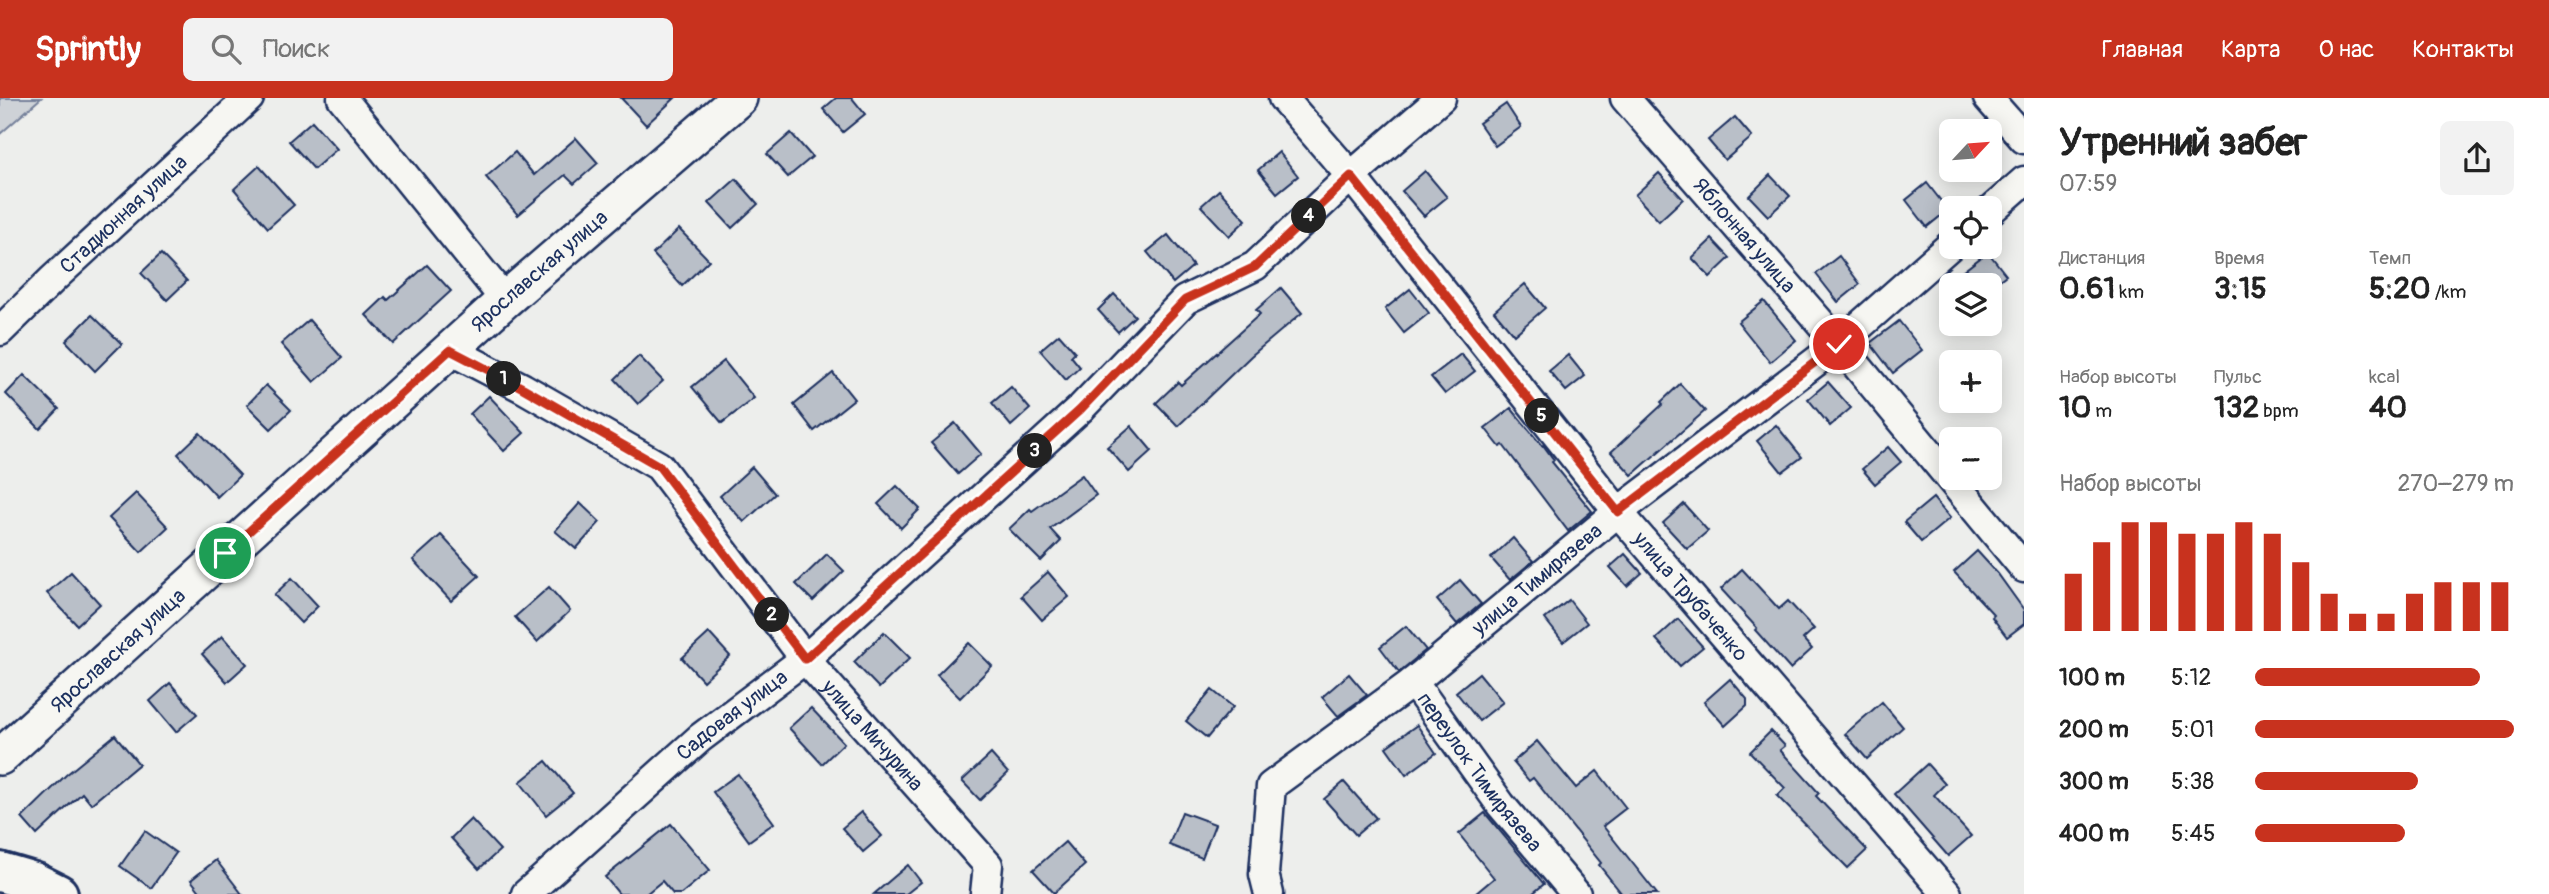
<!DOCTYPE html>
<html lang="ru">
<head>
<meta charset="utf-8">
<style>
  body { margin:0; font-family:Pangolin,sans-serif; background:#f2f2f2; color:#222; height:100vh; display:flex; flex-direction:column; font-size:26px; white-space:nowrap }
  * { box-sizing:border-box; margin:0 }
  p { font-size:23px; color:#767676 }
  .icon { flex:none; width:38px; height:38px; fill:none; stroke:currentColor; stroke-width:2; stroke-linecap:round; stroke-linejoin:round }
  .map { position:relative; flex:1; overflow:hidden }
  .panel { display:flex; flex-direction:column; background:#fff; width:525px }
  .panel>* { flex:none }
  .needle { width:46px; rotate:64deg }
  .fabs { position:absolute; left:1939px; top:21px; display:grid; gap:14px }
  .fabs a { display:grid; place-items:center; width:63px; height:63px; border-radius:10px; background:#fff; box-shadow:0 4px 18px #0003; font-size:35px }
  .pin { position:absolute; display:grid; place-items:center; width:60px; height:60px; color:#fff; margin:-30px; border:4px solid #fff; border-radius:50%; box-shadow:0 2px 7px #0007 }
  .km { position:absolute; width:35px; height:35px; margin:-18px; border-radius:50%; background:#222; color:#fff; font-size:19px; line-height:35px; text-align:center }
  .round { display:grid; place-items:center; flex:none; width:74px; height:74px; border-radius:10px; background:#f2f2f2 }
  .head { display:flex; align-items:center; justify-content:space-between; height:119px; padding:0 35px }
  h1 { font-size:38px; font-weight:700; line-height:52px }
  .stats { display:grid; grid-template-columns:repeat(3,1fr); gap:10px; height:119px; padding:7px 35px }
  .stats div { display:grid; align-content:center }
  .stats b { font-size:30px; font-weight:700 }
  .stats small { font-size:19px; font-weight:400 }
  .stats p { font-size:19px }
  .chart { height:196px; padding:14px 35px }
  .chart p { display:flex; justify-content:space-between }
  .chart svg { width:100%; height:126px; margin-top:7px; stroke:#c8321e; stroke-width:6 }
  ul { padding:0 35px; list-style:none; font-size:23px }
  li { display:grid; grid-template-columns:112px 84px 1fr; align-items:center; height:52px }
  li i { height:18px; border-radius:9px; background:#c8321e }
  header { display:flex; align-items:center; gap:42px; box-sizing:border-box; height:98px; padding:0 35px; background:#c8321e; color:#fff }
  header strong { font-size:33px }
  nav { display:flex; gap:38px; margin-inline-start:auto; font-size:24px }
  .search { width:490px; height:63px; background:#f2f2f2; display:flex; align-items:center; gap:18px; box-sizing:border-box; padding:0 24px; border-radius:10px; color:#767676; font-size:26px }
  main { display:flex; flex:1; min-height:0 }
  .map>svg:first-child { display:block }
</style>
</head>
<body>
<header>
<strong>Sprintly</strong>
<div class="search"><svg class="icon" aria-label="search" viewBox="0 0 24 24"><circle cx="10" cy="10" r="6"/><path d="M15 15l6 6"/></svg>Поиск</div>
<nav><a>Главная</a><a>Карта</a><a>О нас</a><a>Контакты</a></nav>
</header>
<main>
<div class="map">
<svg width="2024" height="796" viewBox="0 0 2024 796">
  <rect width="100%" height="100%" fill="#edeeec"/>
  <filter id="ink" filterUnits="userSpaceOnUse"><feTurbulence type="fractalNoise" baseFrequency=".0143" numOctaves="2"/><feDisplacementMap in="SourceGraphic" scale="14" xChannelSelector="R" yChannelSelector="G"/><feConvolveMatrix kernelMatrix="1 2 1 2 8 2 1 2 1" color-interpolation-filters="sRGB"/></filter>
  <g filter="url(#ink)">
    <polygon fill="#ced2d7" stroke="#74809a" stroke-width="2" points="0,0 41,0 0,36"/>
    <g fill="#b9bfc8" stroke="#1b2f5e" stroke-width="2">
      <polygon points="621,0 675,0 646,27"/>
      <polygon points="836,0 852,0 865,16 843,34 823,11"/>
      <polygon points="1506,6 1521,29 1495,48 1479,25"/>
      <polygon points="1735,19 1752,39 1725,62 1708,42"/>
      <polygon points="312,23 337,51 314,71 289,43"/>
      <polygon points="791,35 812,59 788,79 767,56"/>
      <polygon points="576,40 598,65 574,86 565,77 518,117 486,79 515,54 534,77"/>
      <polygon points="1279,54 1298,78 1277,95 1258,72"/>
      <polygon points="259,68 294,107 268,130 234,91"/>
      <polygon points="1425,73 1447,99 1424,118 1402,93"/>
      <polygon points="1659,75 1683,101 1659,123 1635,97"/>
      <polygon points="1770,77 1790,98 1768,118 1749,98"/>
      <polygon points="736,81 758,106 732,130 709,105"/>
      <polygon points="1927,85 1948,112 1927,129 1906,102"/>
      <polygon points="1219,92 1246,122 1229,138 1201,108"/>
      <polygon points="679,131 709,162 682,188 653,156"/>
      <polygon points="1168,137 1193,168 1173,185 1147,154"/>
      <polygon points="1712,141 1730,160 1710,179 1692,160"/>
      <polygon points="1988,154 2006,177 1993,187 1945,187"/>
      <polygon points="161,156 187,183 167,202 141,175"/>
      <polygon points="1839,158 1860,186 1838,204 1816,176"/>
      <polygon points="427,167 451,193 393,246 366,217 385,199 388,202"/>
      <polygon points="1525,186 1545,210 1514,237 1494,213"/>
      <polygon points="1281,190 1302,215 1251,258 1178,328 1156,305 1178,284 1181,287 1260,216 1256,212"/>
      <polygon points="1410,191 1429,215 1404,235 1385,211"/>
      <polygon points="1114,196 1135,218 1118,234 1098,212"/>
      <polygon points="1764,203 1796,242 1770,264 1738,224"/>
      <polygon points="92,217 122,246 95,273 66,243"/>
      <polygon points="309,222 342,260 314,284 281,246"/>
      <polygon points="1899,223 1922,252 1893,275 1870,245"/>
      <polygon points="1059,236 1075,254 1071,258 1080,269 1066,282 1040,252"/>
      <polygon points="1461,256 1475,273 1445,296 1431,279"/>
      <polygon points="1568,257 1585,278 1566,293 1549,273"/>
      <polygon points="639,258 663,283 638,306 615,281"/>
      <polygon points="724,263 754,300 722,325 692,289"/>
      <polygon points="833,275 854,301 814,333 794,307"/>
      <polygon points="24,277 59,311 40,331 6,296"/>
      <polygon points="1828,284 1851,310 1830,328 1808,301"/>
      <polygon points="1680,286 1705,313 1632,377 1611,354 1663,306 1661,304"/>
      <polygon points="266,287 291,312 271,331 247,307"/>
      <polygon points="1011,289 1030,311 1011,328 992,305"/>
      <polygon points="489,298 524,335 504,353 470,316"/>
      <polygon points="1511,310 1542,348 1543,347 1554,362 1552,364 1592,413 1568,433 1503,347 1500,349 1485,330"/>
      <polygon points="955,325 981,356 958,376 931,345"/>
      <polygon points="1776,327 1802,359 1782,374 1757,343"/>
      <polygon points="1131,328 1152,353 1129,374 1107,349"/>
      <polygon points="200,335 240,377 217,399 178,356"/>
      <polygon points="1888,349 1901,364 1875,386 1862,371"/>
      <polygon points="752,369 775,396 744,424 720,398"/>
      <polygon points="1082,377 1096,397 1050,431 1061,443 1041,463 1009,431 1030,411 1032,413"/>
      <polygon points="897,388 920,411 901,430 878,406"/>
      <polygon points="136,395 168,429 141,454 109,420"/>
      <polygon points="1933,400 1950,420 1921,444 1904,424"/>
      <polygon points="580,405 600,424 576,451 555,433"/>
      <polygon points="1684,406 1708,433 1687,451 1663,425"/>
      <polygon points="441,437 479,478 451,503 413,462"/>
      <polygon points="1513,440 1533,463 1510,482 1491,460"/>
      <polygon points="1977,453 1998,476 2024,512 2024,526 2007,539 1992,519 1994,517 1954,474"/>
      <polygon points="827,456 844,473 813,503 796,486"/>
      <polygon points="1625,456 1642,475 1627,488 1610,469"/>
      <polygon points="1742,471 1779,511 1788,503 1814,531 1803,541 1812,551 1790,571 1755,532 1757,530 1721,491"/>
      <polygon points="71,474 100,506 77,527 47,495"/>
      <polygon points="1048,474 1069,499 1042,522 1021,498"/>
      <polygon points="292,480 318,508 301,525 274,497"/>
      <polygon points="1460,482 1481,506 1457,526 1437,502"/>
      <polygon points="549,489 570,513 537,544 515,519"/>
      <polygon points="1569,502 1587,525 1563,544 1545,521"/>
      <polygon points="1678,521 1703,549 1680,568 1656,541"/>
      <polygon points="1406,528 1426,552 1399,574 1380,549"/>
      <polygon points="884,534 910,560 879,590 854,564"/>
      <polygon points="709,535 730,558 703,583 682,560"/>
      <polygon points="222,538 247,566 227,584 202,556"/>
      <polygon points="969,545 992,568 960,600 937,577"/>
      <polygon points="1479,575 1503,604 1479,623 1456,594"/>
      <polygon points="1349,576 1367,597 1338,618 1322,599"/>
      <polygon points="1730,581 1747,601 1747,608 1725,628 1704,604"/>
      <polygon points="170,585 197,616 176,634 150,603"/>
      <polygon points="1212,592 1233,609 1207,640 1186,623"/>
      <polygon points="1882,604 1903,629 1867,661 1845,636"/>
      <polygon points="811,610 844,645 822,666 789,630"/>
      <polygon points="1417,627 1436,655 1406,677 1386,649"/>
      <polygon points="1771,633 1785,648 1780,652 1819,695 1816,698 1867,752 1848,770 1777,698 1785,690 1750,654"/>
      <polygon points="115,637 139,666 91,706 82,695 37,737 22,720 66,677"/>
      <polygon points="1537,643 1576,690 1597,673 1626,710 1603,728 1657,796 1622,796 1599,767 1601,765 1533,680 1529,683 1513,664"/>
      <polygon points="991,656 1008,675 980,702 962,683"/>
      <polygon points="546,663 573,695 546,717 520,684"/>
      <polygon points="1927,666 1945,686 1934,697 1971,738 1948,758 1894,696"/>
      <polygon points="738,676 774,725 749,743 713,694"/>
      <polygon points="1344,684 1376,720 1356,737 1324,701"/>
      <polygon points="861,714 882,738 863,754 842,730"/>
      <polygon points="1182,714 1215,726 1202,760 1169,747"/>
      <polygon points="1485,715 1544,786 1532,796 1475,796 1494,780 1459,736"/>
      <polygon points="471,721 500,752 479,771 451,740"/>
      <polygon points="671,726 710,772 681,796 673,796 662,783 646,796 619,796 605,779"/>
      <polygon points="145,733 176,755 151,790 120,768"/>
      <polygon points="1065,744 1085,767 1054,795 1033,772"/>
      <polygon points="216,762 242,796 202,796 191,782"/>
      <polygon points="908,767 921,784 906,796 874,796"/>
    </g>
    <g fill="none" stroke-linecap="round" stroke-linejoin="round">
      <g stroke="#1b2f5e" stroke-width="33">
        <g id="minor">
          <polyline points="342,0 505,202"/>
          <path id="s1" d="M1283,0L1351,78L1618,414L1947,796"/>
          <path id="s2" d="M1625,0L1839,246L2024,470"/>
          <polyline points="1988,0 2024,41"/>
          <polyline points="1990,113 2024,83"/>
          <path id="s3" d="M0,233L53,181L249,0"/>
          <path id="s4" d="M450,252L523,290L659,368L805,561L988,767L985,796"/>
          <path id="s5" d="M1413,584L1501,707L1576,796"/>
          <path id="s6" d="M526,796L700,640L805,561L1080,311L1185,202L1255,168L1351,78L1441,0"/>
          <path id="s7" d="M1269,796L1264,776L1271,688L1413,584L1618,414L1839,246L1951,147"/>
        </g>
      </g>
      <g stroke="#1b2f5e" stroke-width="40">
        <g id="tertiary">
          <path id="s8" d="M0,659L505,202L739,0"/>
        </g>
      </g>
      <g stroke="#1b2f5e" stroke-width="44">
        <polyline id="secondary" points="0,774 34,784 58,796"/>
      </g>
      <use href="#minor" stroke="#f6f6f2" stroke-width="28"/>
      <use href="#tertiary" stroke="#f6f6f2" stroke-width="35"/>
      <use href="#secondary" stroke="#f6f6f2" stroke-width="38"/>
    </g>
  </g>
  <g fill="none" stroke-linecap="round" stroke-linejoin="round" filter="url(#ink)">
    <g stroke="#fff" stroke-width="14">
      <polyline id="route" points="225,455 450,252 523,290 659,368 805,561 1080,312 1185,202 1255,169 1351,78 1618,414 1839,246"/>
    </g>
    <use href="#route" stroke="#c8321e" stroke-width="9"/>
  </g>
  <g text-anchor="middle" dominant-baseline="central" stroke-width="5" stroke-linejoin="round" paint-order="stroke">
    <g font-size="21" fill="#1b2f5e" stroke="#f6f6f2">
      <text stroke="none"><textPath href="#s3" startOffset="170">Стадионная улица</textPath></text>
      <text stroke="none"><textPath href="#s2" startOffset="182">Яблонная улица</textPath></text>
      <text stroke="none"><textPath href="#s8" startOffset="726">Ярославская улица</textPath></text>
      <text stroke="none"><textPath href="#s7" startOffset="446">улица Тимирязева</textPath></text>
      <text stroke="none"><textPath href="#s1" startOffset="644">улица Трубаченко</textPath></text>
      <text stroke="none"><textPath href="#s8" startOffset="159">Ярославская улица</textPath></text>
      <text stroke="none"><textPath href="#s6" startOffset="273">Садовая улица</textPath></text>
      <text stroke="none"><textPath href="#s4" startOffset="583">улица Мичурина</textPath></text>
      <text stroke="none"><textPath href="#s5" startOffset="112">переулок Тимирязева</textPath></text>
    </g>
  </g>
</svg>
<div class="fabs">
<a><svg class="needle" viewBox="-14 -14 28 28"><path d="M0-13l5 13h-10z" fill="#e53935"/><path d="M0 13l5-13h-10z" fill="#767676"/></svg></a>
<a><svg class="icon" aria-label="locate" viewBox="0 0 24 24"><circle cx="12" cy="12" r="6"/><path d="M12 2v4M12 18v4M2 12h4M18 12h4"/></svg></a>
<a><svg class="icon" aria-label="layers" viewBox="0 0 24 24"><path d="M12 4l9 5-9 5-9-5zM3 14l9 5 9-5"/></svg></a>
<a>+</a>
<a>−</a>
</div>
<div class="pin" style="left:225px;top:455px;background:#1e9e55"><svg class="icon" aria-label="arrive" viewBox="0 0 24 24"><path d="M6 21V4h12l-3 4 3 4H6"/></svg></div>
<div class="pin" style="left:1839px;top:246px;background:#d93025"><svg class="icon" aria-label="check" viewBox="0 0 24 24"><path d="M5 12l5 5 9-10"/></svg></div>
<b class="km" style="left:504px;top:281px">1</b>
<b class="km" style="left:772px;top:517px">2</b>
<b class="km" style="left:1035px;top:353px">3</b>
<b class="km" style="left:1309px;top:118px">4</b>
<b class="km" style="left:1542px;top:318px">5</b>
</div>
<section class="panel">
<div class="head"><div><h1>Утренний забег</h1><p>07:59</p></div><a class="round"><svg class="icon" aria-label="share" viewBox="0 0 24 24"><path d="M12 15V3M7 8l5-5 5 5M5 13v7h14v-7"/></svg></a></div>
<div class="stats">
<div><p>Дистанция</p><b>0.61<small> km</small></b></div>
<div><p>Время</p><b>3:15</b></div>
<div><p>Темп</p><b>5:20<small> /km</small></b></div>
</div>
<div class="stats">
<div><p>Набор высоты</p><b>10<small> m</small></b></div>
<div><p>Пульс</p><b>132<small> bpm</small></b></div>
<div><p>kcal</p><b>40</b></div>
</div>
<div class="chart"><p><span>Набор высоты</span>270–279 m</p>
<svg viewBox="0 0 160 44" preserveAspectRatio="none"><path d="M5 44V24M15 44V13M25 44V6M35 44V6M45 44V10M55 44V10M65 44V6M75 44V10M85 44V20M95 44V31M105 44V38M115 44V38M125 44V31M135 44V27M145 44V27M155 44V27"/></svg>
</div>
<ul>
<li><b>100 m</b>5:12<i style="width:87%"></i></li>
<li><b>200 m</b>5:01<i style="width:100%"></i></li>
<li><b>300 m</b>5:38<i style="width:63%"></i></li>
<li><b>400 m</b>5:45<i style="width:58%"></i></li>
</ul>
</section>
</main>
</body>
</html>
